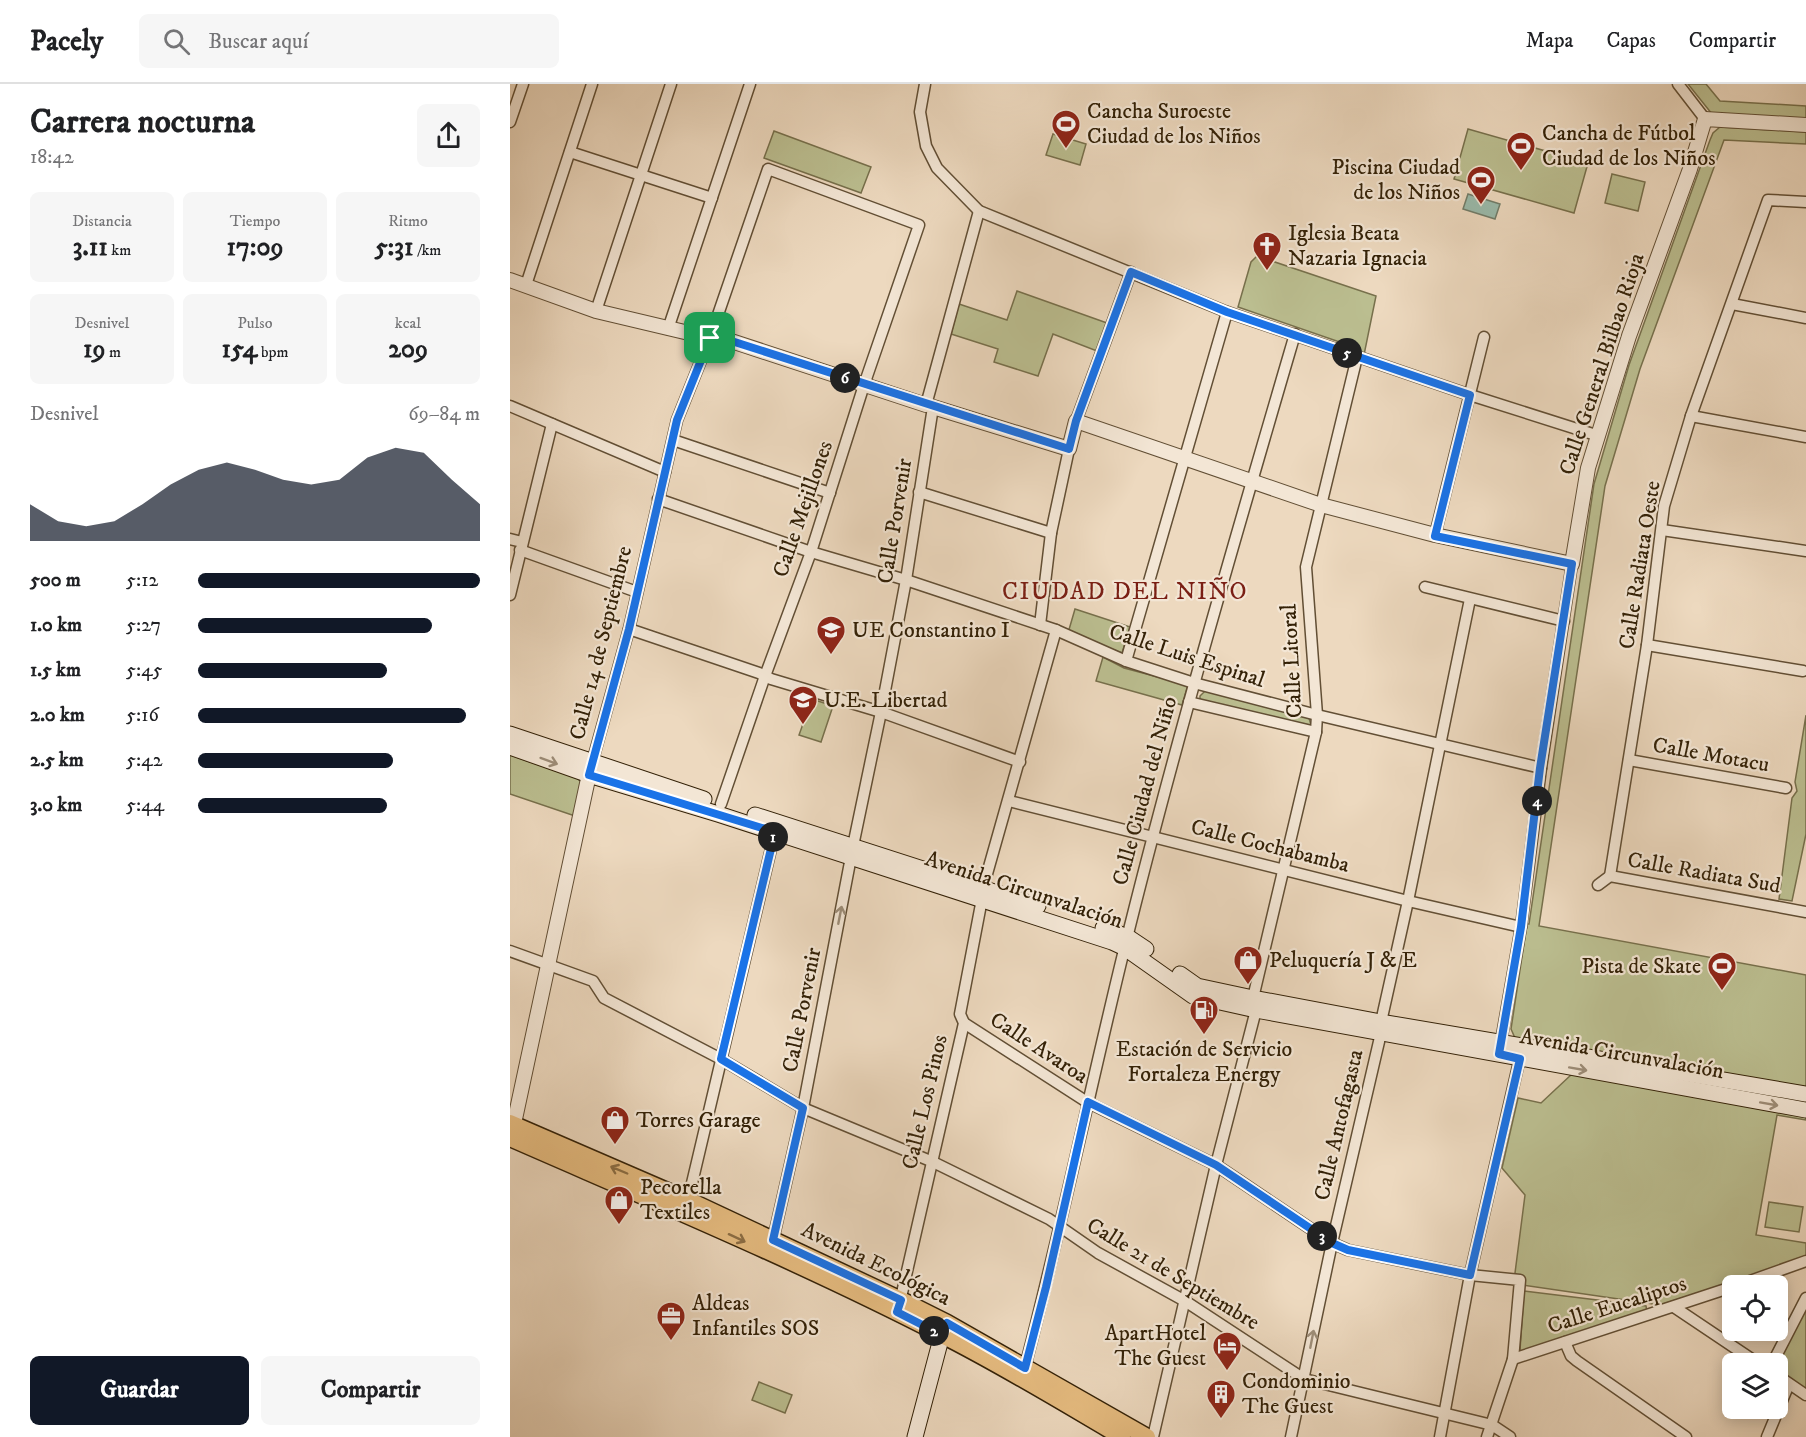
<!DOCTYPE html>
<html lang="es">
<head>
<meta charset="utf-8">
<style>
  body { margin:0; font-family:"IM FELL DW Pica",serif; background:#f6f6f6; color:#202124; height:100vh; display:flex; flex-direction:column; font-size:22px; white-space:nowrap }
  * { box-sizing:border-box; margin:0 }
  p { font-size:20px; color:#757577 }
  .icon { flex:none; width:33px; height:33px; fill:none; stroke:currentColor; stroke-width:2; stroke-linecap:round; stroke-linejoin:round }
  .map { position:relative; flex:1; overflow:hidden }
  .details { display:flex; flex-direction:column; background:#fff; width:510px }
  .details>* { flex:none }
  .fabs { position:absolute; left:1212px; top:1191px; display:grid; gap:12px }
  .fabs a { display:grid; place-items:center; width:66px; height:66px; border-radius:9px; background:#fff; box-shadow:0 3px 15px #0003; font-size:30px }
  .pin { position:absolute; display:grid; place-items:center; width:51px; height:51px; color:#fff; margin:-26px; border-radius:12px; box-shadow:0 3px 9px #0006 }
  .km { position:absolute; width:30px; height:30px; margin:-15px; border-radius:50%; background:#222; color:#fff; font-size:16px; line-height:30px; text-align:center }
  .round { display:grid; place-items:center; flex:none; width:63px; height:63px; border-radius:9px; background:#f6f6f6 }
  .overview { display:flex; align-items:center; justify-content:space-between; height:102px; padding:0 30px }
  h1 { font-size:33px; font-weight:800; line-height:45px }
  .metrics { display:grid; grid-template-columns:repeat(3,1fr); gap:9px; height:102px; padding:6px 30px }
  .metrics div { display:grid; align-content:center; border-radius:9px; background:#f6f6f6; text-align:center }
  .metrics b { font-size:26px; font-weight:800 }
  .metrics small { font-size:16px; font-weight:400 }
  .metrics p { font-size:16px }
  .chart { height:168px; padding:12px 30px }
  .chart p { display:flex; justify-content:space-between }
  .chart svg { width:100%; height:108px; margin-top:6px; fill:#111827; opacity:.7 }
  .action { display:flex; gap:12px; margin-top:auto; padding:12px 30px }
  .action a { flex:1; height:69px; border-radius:9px; background:#111827; color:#fff; font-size:24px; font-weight:800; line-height:69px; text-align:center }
  .action a+a { background:#f6f6f6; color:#202124 }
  ul { padding:0 30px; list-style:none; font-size:20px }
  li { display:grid; grid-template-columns:96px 72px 1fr; align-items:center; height:45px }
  li i { height:15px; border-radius:8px; background:#111827 }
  header { display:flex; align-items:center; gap:36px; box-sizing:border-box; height:84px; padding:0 30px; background:#fff; border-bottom:2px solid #e0e0e0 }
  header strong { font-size:28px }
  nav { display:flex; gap:33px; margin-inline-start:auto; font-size:21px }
  .search { width:420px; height:54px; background:#f6f6f6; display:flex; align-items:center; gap:15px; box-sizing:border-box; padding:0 21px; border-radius:9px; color:#757577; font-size:22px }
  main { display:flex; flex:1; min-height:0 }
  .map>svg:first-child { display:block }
</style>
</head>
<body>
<header>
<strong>Pacely</strong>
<div class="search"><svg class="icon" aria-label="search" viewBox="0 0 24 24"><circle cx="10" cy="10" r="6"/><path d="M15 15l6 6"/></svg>Buscar aquí</div>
<nav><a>Mapa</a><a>Capas</a><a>Compartir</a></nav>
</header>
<main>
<section class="details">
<div class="overview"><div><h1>Carrera nocturna</h1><p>18:42</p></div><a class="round"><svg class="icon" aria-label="share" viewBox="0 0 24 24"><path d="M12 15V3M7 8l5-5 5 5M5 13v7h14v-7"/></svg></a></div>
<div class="metrics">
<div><p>Distancia</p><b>3.11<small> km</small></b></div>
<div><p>Tiempo</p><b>17:09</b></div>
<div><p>Ritmo</p><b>5:31<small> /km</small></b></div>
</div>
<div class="metrics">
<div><p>Desnivel</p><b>19<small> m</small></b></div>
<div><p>Pulso</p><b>154<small> bpm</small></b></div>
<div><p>kcal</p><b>209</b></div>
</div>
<div class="chart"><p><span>Desnivel</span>69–84 m</p>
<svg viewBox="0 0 160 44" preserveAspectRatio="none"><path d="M0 44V29L10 36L20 38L30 36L40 29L50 21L60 15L70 12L80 15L90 19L100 21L110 19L120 10L130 6L140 8L150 19L160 29V44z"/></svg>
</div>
<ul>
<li><b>500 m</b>5:12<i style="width:100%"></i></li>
<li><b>1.0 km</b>5:27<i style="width:83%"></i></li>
<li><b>1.5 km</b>5:45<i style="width:67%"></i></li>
<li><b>2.0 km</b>5:16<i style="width:95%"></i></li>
<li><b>2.5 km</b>5:42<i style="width:69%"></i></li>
<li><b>3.0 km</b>5:44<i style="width:67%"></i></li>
</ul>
<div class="action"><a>Guardar</a><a>Compartir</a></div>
</section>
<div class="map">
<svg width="1296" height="1353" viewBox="0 0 1296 1353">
  <rect width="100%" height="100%" fill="#edd9bf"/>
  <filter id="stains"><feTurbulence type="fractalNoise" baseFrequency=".00333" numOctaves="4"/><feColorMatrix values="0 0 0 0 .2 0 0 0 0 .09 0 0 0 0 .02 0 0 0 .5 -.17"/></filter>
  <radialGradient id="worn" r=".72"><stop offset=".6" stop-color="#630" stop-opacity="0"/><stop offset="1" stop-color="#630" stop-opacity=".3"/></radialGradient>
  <g fill="#bbbe90" stroke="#77704c" stroke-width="1.5">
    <polygon points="1178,0 1196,0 1210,17 1296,22 1296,35 1202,30"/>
    <polygon points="1210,43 1296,48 1296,60 1214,56 1130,285 1095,402 1029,842 1296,891 1296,1005 1005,954 1001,945 1017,840 1019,840 1084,400 1119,281 1200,56 1203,49"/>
    <polygon points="958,45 1078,79 1064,129 944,95"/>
    <polygon points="264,47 361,83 351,109 254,74"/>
    <polygon points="543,50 576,60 570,81 536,71"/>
    <polygon points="1102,90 1135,98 1128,127 1095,119"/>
    <polygon points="747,172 866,212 854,271 844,263 728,223 741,178"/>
    <polygon points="507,207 597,239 587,267 543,250 528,292 484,278 488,265 441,250 449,220 497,236"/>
    <polygon points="565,525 620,543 612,569 558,549"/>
    <polygon points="593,573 614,584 678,601 672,621 586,597"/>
    <polygon points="695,607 799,634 801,641 800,643 690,617 690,612"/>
    <polygon points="302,615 323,622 311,658 289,651"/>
    <polygon points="1296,631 1296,750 1282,817 1269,815 1282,714 1287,707 1285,698"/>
    <polygon points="0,671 67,694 71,698 65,732 0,710"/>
    <polygon points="1062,990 1296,1031 1296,1036 1267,1031 1246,1151 1296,1159 1296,1174 1150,1221 1013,1201 1013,1196 1005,1189 1015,1111 992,1084 1008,1014 1031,1019"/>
    <polygon points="1259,1118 1293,1123 1289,1148 1255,1143"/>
    <polygon points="1014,1207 1136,1222 1137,1228 1013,1268 1010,1266"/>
    <polygon points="1296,1223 1296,1305 1268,1286 1268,1280"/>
    <polygon points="249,1298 282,1311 275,1329 242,1316"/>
  </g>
  <polygon fill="#9abbac" stroke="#717d6a" stroke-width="1.5" points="958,110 990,120 985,135 953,125"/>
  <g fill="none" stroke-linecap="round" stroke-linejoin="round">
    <g stroke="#624f35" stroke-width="13">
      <g id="minor">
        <polyline points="415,0 410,28 416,62 427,84 469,127 717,228 960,311 1089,352"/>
        <polyline points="1168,0 1195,35"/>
        <polyline points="0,38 13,0"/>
        <polyline points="60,68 202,114"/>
        <polyline points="16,201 82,0"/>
        <polyline points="1222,220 1296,234"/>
        <polyline points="86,227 161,0"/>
        <polyline points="158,245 240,0"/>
        <polyline points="0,322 155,388"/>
        <polyline points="1181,332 1296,353"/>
        <polyline points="566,337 621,188"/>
        <polyline points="163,356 320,409"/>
        <polyline points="409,408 541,449"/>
        <polyline points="148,415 301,468 396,496 546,546 616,577 684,599 807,631 1031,684"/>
        <polyline points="1152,446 1296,467"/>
        <polyline points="925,451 974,253"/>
        <polyline points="0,455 12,458"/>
        <polyline points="10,466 127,508"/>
        <polyline points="915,503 1054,537"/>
        <polyline points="0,511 42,340"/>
        <polyline points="530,541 541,449 559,365"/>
        <polyline points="119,545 249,589 261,595 371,628 510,678"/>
        <polyline points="1137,561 1293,587"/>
        <polyline points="616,577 717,228"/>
        <polyline points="679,618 806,648"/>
        <polyline points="1119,676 1276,704"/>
        <polyline points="82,679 119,545 167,336 200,254 258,85 409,141 354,301 301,468 255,592 211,720"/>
        <polyline points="499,717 898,817 1011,843"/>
        <polyline points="343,762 371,628 396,496 423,323 416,321 469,127"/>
        <polyline points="1100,792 1137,561 1154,422 1181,332 1258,116 1296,118"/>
        <polyline points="1088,801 1100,792 1296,828"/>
        <polyline points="473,804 546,546"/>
        <polyline points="0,867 83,897 94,914 211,975 293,1024 423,1078 539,1135 588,1169 675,1217 794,1295 982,1341 1000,1353"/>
        <polyline points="743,914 806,648 807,631 796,483 847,273"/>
        <polyline points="871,938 898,817 960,515"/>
        <polyline points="454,939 577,1018 706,1081 822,1159 838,1166 960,1191 1010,1196 1003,1275 977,1353"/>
        <polyline points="990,963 1011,843 1031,684 1062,480"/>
        <polyline points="178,1116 265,748"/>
        <polyline points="263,1156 293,1024 341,773"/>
        <polyline points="1226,1202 1296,1177"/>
        <polyline points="389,1222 454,939 450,930 472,815"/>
        <polyline points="1164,1223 1249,1280"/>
        <polyline points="1055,1258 1061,1272 1067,1277 1176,1353"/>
        <polyline points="1003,1275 1222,1203"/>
        <polyline points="1262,1280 1296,1214"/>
        <path d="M515,1283C551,1145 580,1005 614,866C665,659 725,455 785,250"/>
        <polyline points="1268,1292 1296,1311"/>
        <polyline points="643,1353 706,1081 746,926"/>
        <polyline points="781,1353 822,1159 871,949"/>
        <polyline points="930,1353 960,1191 1011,969"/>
        <polyline points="1257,1353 1279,1300"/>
      </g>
    </g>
    <g stroke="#624f35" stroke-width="16">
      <g id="tertiary">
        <polyline points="0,196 86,227 200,254 209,253 416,321"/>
        <polyline points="423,323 559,365 566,337 811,421 925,451 1062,480 1078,384 1119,252 1180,85 1195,35 1296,41"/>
        <polyline points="2,1049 81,681"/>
      </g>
    </g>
    <g stroke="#332107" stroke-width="17">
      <g id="secondary">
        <polyline points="0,650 194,715"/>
        <polyline points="0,663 79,691 208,730 602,858 615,864 683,912 746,926 1296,1026"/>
        <polyline points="245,731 528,822"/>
        <polyline points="593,844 618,853 636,865"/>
        <polyline points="670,890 687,902 743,914 871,938 1296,1010"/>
        <polyline points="405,1353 432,1251 436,1242"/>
      </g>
    </g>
    <g stroke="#332107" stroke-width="19">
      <g id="primary">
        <polyline points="0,1039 178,1116 391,1216 437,1239 637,1353"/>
        <path d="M0,1054C144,1117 290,1178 430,1250C492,1281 552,1318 612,1353"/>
      </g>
    </g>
    <use href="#minor" stroke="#f3e6d5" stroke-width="10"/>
    <use href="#tertiary" stroke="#f3e6d5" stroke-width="14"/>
    <use href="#secondary" stroke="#f3e6d5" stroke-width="15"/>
    <use href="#primary" stroke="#e6bc80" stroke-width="16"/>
  </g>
  <defs><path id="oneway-shaft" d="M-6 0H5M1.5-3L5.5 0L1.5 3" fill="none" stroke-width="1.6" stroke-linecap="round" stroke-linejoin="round" transform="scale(1.5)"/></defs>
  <g stroke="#9d8d78">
    <use href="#oneway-shaft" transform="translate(39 677) rotate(20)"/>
    <use href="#oneway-shaft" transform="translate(330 831) rotate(-79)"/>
    <use href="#oneway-shaft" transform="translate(1068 985) rotate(10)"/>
    <use href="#oneway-shaft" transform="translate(1259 1020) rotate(10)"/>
    <use href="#oneway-shaft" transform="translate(802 1255) rotate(-79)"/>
  </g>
  <g stroke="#8c6e44">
    <use href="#oneway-shaft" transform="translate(109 1086) rotate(-157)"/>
    <use href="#oneway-shaft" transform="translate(227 1154) rotate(25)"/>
  </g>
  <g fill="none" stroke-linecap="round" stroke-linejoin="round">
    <g stroke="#fff" stroke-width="12">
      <polygon id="route" points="621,188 717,228 960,311 925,452 1062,480 1030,684 1011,843 989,970 1010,975 960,1191 838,1166 822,1159 706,1081 578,1018 536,1203 515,1284 437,1239 432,1251 387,1228 391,1216 263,1156 293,1024 211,975 265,748 79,691 119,545 167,336 200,254 209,253 559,365 566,337"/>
    </g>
    <use href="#route" stroke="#1a73e8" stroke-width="8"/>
  </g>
  <defs>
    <g id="stadium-pin" transform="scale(1.5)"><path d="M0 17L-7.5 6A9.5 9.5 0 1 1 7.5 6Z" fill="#8f2418" stroke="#f3e6d5"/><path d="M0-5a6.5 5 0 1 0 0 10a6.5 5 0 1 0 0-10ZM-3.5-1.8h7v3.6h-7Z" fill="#fff"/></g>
    <g id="church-pin" transform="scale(1.5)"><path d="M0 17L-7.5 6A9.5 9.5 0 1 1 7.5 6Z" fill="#8f2418" stroke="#f3e6d5"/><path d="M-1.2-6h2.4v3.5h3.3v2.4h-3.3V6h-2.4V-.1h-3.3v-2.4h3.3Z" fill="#fff"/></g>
    <g id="school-pin" transform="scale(1.5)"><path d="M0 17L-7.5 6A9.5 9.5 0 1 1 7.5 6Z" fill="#8f2418" stroke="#f3e6d5"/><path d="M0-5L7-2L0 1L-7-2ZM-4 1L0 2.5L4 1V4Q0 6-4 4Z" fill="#fff"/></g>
    <g id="shop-pin" transform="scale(1.5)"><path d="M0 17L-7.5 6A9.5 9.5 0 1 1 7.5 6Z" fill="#8f2418" stroke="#f3e6d5"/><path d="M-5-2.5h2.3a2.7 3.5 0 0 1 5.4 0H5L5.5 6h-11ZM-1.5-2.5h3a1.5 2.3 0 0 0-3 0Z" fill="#fff"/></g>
    <g id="fuel-pin" transform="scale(1.5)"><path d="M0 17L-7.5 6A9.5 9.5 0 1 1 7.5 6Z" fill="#8f2418" stroke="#f3e6d5"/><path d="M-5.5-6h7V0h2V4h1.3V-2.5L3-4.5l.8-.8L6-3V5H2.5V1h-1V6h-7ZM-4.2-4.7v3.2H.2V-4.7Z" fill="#fff"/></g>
    <g id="office-pin" transform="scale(1.5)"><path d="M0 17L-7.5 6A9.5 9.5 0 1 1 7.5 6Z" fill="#8f2418" stroke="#f3e6d5"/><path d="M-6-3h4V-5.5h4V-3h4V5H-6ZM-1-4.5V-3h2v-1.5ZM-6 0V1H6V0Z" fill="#fff"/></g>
    <g id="hotel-pin" transform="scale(1.5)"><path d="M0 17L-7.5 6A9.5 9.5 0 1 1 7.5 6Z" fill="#8f2418" stroke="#f3e6d5"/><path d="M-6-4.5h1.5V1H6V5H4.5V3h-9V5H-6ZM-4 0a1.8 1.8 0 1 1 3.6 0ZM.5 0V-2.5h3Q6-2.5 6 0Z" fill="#fff"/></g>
    <g id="building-pin" transform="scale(1.5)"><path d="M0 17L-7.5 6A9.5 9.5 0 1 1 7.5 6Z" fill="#8f2418" stroke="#f3e6d5"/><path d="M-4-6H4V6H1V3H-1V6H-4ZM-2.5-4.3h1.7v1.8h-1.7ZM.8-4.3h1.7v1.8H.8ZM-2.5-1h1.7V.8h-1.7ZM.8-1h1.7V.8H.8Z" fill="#fff"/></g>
  </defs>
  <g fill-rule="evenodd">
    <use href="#stadium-pin" x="556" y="40"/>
    <use href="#stadium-pin" x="1011" y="62"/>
    <use href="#stadium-pin" x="971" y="96"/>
    <use href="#church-pin" x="757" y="162"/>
    <use href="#school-pin" x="321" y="546"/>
    <use href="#school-pin" x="293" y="616"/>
    <use href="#shop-pin" x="738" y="876"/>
    <use href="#stadium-pin" x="1212" y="882"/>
    <use href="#fuel-pin" x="694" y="926"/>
    <use href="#shop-pin" x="105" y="1036"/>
    <use href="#shop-pin" x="109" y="1116"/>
    <use href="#office-pin" x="161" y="1232"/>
    <use href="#hotel-pin" x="717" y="1262"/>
    <use href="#building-pin" x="711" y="1310"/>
  </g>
  <g text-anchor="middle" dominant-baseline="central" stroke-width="4.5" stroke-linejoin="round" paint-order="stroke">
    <g font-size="22" fill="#332107" stroke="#f3e6d5" text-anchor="start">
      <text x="577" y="27">Cancha Suroeste<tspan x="577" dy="25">Ciudad de los Niños</tspan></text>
      <text x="1032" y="49">Cancha de Fútbol<tspan x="1032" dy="25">Ciudad de los Niños</tspan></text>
      <text x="950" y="83" text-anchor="end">Piscina Ciudad<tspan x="950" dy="25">de los Niños</tspan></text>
      <text x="778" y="149">Iglesia Beata<tspan x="778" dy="25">Nazaria Ignacia</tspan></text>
      <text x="342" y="546">UE Constantino I</text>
      <text x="314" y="616">U.E. Libertad</text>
      <text x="759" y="876">Peluquería J &amp; E</text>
      <text x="1191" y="882" text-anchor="end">Pista de Skate</text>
      <text x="694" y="965" text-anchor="middle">Estación de Servicio<tspan x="694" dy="25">Fortaleza Energy</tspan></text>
      <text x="126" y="1036">Torres Garage</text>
      <text x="130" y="1103">Pecorella<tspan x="130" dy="25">Textiles</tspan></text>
      <text x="182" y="1219">Aldeas<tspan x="182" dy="25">Infantiles SOS</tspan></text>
      <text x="696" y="1249" text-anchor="end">ApartHotel<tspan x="696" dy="25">The Guest</tspan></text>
      <text x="732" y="1297">Condominio<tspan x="732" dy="25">The Guest</tspan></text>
    </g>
    <g font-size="22" fill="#332107" stroke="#f3e6d5">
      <text transform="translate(1092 280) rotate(-72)">Calle General Bilbao Rioja</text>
      <text transform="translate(293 425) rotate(-71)">Calle Mejillones</text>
      <text transform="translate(385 437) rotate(-81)">Calle Porvenir</text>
      <text transform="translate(1130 481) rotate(-81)">Calle Radiata Oeste</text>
      <text transform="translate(91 559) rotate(-76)">Calle 14 de Septiembre</text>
      <text transform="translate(677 572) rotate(18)">Calle Luis Espinal</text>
      <text transform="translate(782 577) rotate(-93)">Calle Litoral</text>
      <text transform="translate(1201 671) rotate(10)">Calle Motacu</text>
      <text transform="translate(635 707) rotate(-75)">Calle Ciudad del Niño</text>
      <text transform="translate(760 762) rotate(14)">Calle Cochabamba</text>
      <text transform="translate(1194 789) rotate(10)">Calle Radiata Sud</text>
      <text transform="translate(514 806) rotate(18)">Avenida Circunvalación</text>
      <text transform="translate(292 926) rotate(-79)">Calle Porvenir</text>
      <text transform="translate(529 964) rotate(33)">Calle Avaroa</text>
      <text transform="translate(1112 970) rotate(10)">Avenida Circunvalación</text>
      <text transform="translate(415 1018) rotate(-77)">Calle Los Pinos</text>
      <text transform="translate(829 1041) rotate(-77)">Calle Antofagasta</text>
      <text transform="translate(366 1180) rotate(26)">Avenida Ecológica</text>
      <text transform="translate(663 1190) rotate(31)">Calle 21 de Septiembre</text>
      <text transform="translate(1107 1221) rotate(-18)">Calle Eucaliptos</text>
    </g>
    <g font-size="24" letter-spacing="1.5" fill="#7a1f14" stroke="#f3e6d5">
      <text x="615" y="508">CIUDAD DEL NIÑO</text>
    </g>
  </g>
  <rect width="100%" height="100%" filter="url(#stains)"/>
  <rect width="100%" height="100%" fill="url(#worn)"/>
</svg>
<div class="fabs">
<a><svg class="icon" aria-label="locate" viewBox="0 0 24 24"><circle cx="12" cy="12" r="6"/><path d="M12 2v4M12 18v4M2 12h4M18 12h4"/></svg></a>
<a><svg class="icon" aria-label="layers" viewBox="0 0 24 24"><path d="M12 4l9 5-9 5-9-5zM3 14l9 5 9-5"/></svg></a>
</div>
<div class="pin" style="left:200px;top:254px;background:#1e9e55"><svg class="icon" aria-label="arrive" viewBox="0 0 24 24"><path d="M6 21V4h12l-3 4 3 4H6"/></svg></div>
<b class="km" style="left:263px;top:753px">1</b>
<b class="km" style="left:424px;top:1247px">2</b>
<b class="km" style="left:812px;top:1152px">3</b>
<b class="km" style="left:1027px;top:717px">4</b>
<b class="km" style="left:837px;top:269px">5</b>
<b class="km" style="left:335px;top:294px">6</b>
</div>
</main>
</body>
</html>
